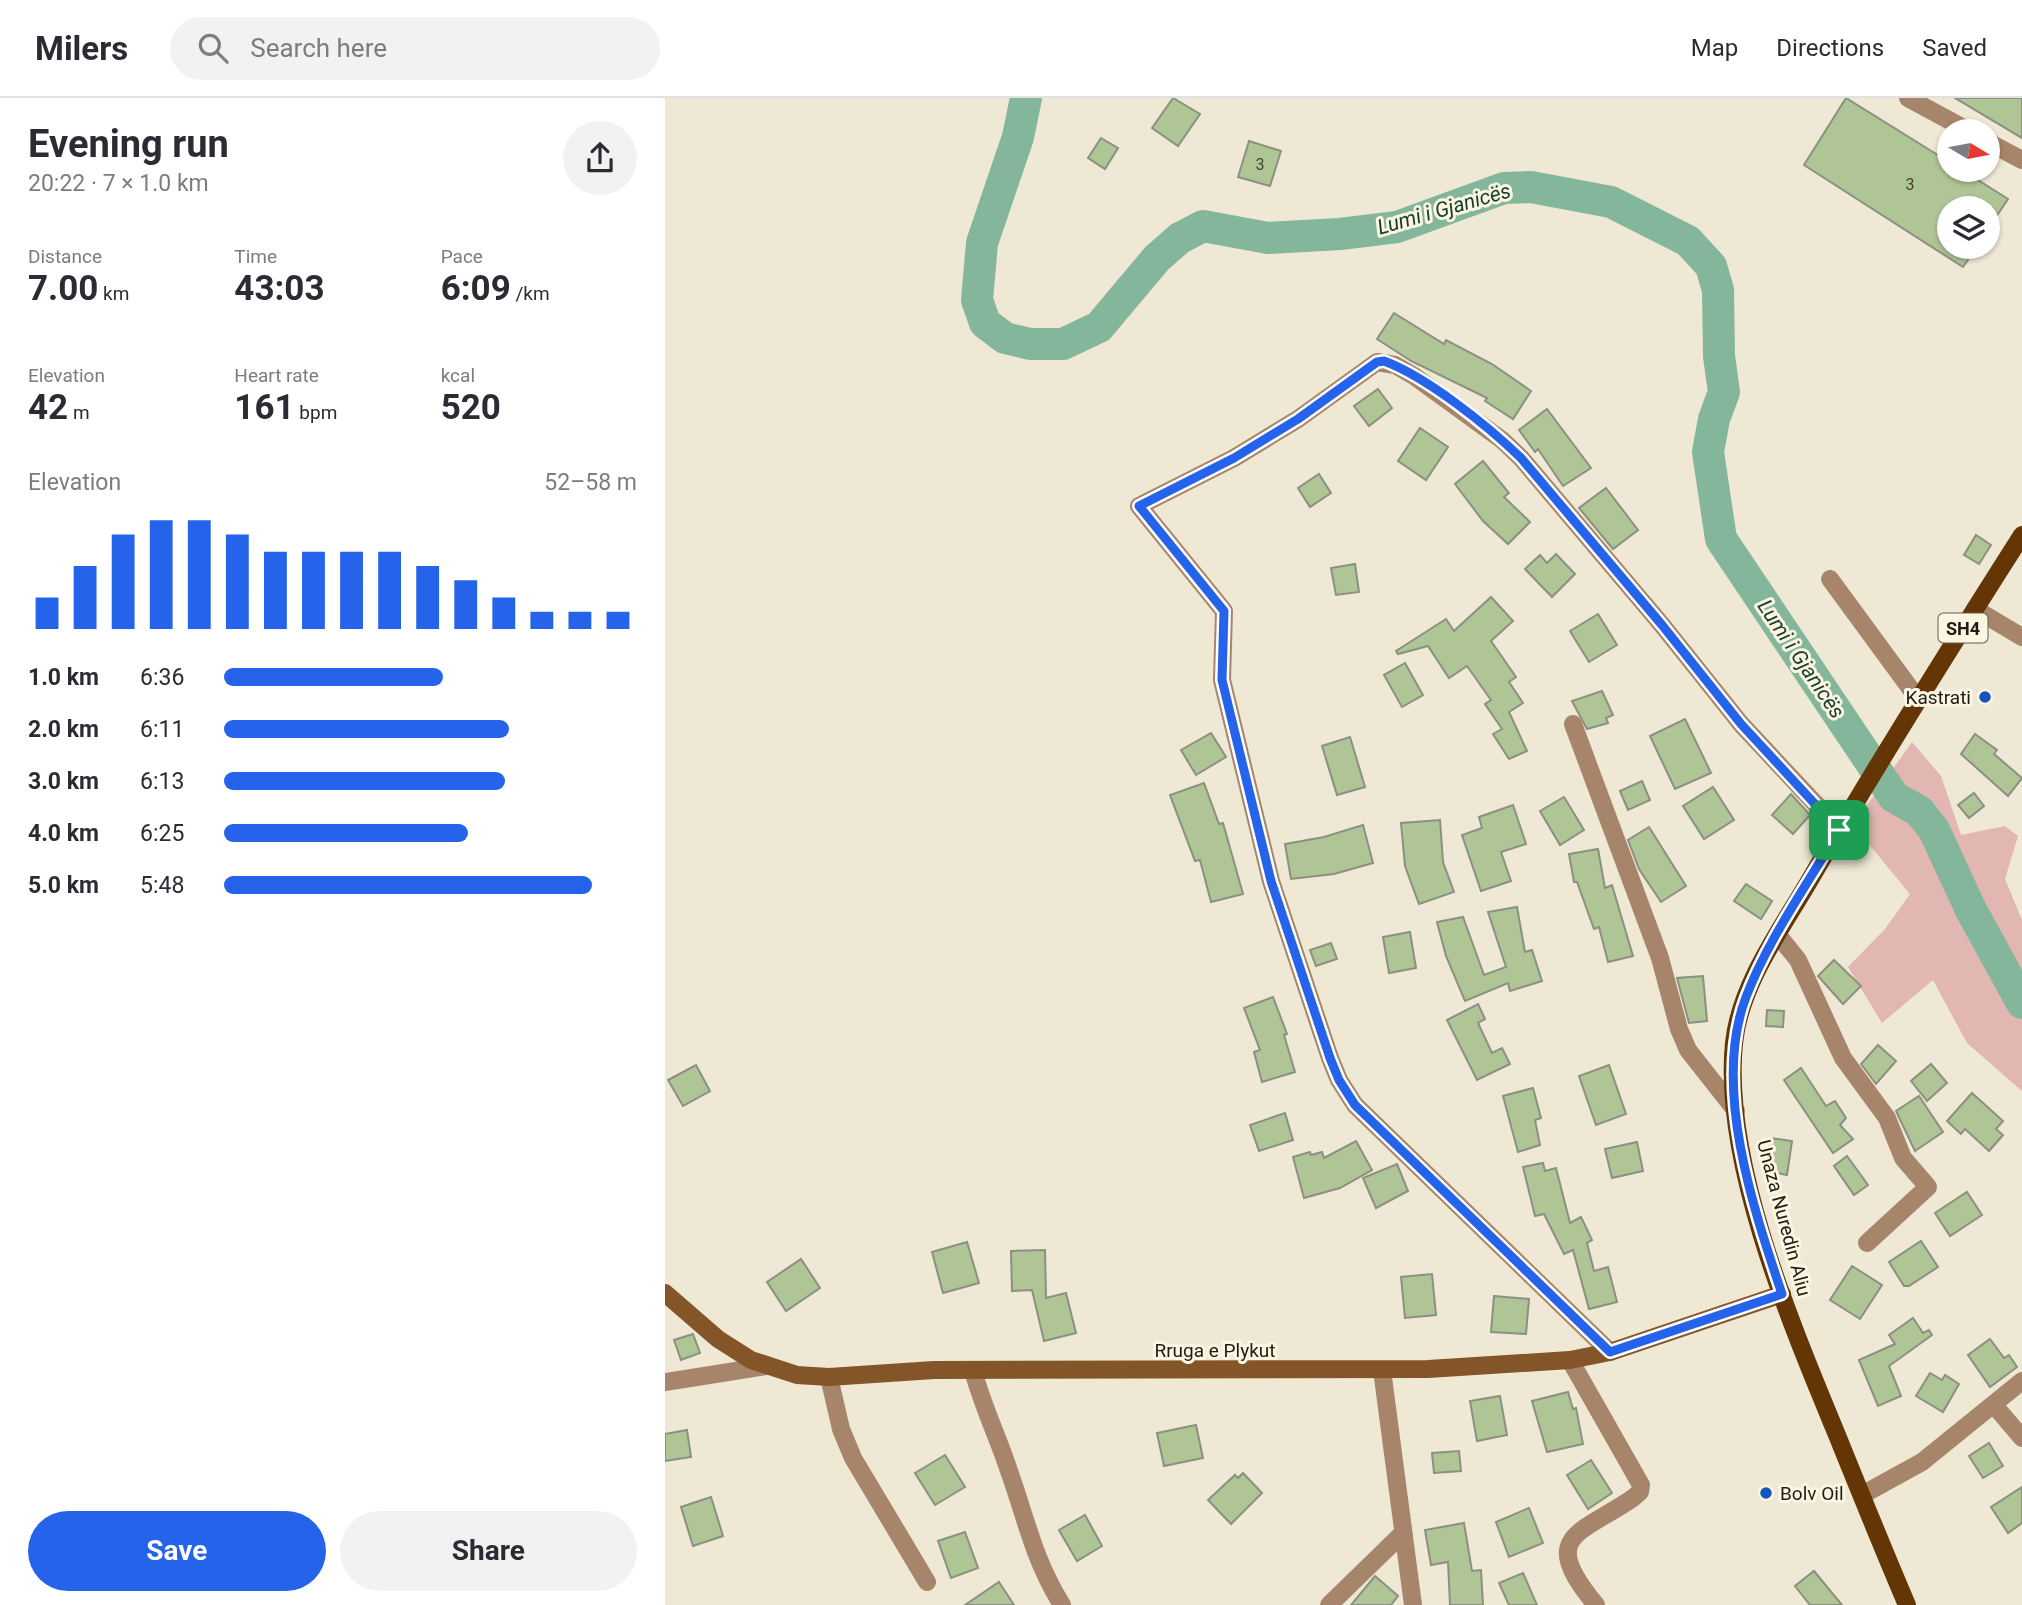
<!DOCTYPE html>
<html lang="en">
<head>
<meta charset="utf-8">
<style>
  body { margin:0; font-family:Roboto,sans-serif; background:#f2f2f3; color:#2b2b33; height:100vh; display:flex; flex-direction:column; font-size:26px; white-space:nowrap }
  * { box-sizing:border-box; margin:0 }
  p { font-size:23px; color:#7c7c81 }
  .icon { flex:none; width:38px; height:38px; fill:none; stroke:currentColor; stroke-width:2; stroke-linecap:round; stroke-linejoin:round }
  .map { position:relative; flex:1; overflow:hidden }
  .details { display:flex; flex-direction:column; background:#fff; width:665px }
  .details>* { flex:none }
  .needle { width:46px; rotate:100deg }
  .tools { position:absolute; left:1272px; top:21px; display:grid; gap:14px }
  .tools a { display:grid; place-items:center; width:63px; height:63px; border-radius:50%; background:#fff; box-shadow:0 2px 5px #0004; font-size:35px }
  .pin { position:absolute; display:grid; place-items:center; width:60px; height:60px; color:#fff; margin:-30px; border-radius:14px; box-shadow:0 4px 10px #0006 }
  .round { display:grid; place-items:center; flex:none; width:74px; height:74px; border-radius:37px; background:#f2f2f3 }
  .head { display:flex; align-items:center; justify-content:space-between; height:119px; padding:0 28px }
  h1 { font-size:38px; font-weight:700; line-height:52px }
  .metrics { display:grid; grid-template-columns:repeat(3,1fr); gap:10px; height:119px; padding:7px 28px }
  .metrics div { display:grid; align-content:center }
  .metrics b { font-size:35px; font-weight:700 }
  .metrics small { font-size:19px; font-weight:400 }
  .metrics p { font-size:19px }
  .chart { height:196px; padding:14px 28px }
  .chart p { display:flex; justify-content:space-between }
  .chart svg { width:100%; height:126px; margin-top:7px; stroke:#2563eb; stroke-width:6 }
  .button { display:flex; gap:14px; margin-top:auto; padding:14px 28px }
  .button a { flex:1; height:80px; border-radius:42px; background:#2563eb; color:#fff; font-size:28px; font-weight:700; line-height:80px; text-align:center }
  .button a+a { background:#f2f2f3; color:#2b2b33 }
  ul { padding:0 28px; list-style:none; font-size:23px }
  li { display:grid; grid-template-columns:112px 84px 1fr; align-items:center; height:52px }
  li i { height:18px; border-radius:9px; background:#2563eb }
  header { display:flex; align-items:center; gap:42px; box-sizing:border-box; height:98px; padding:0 35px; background:#fff; border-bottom:2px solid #e1e1e2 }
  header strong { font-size:33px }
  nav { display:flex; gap:38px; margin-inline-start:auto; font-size:24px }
  .search { width:490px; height:63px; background:#f2f2f3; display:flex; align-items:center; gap:18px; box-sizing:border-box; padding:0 24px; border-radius:38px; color:#7c7c81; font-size:26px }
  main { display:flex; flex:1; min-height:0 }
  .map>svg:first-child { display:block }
</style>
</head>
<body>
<header>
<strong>Milers</strong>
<div class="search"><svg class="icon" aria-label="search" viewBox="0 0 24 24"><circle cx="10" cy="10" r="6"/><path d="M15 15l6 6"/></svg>Search here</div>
<nav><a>Map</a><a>Directions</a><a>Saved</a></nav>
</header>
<main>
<section class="details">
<div class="head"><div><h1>Evening run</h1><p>20:22 · 7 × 1.0 km</p></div><a class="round"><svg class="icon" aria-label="share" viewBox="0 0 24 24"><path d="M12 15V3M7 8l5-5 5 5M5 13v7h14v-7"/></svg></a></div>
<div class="metrics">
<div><p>Distance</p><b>7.00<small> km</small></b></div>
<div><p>Time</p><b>43:03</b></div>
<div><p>Pace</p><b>6:09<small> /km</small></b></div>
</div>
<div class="metrics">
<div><p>Elevation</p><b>42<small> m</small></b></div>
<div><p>Heart rate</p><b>161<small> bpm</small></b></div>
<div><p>kcal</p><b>520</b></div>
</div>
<div class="chart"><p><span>Elevation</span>52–58 m</p>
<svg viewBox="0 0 160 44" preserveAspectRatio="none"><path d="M5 44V33M15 44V22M25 44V11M35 44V6M45 44V6M55 44V11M65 44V17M75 44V17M85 44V17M95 44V17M105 44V22M115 44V27M125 44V33M135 44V38M145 44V38M155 44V38"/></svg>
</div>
<ul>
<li><b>1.0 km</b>6:36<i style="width:53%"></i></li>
<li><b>2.0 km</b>6:11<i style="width:69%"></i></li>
<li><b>3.0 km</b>6:13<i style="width:68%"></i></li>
<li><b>4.0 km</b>6:25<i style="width:59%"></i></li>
<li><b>5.0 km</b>5:48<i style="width:89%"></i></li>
</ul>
<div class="button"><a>Save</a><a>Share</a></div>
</section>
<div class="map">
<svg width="1357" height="1507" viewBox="0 0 1357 1507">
  <rect width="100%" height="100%" fill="#eee8d5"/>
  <polygon fill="#e2b7b2" points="1247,644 1276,678 1296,737 1340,728 1353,738 1340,781 1357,822 1357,993 1302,945 1268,882 1217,925 1183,869 1220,831 1245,796 1188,727"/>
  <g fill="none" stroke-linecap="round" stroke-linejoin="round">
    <polyline stroke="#83b69a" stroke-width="32" points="361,0 353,39 317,145 312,202 320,225 340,240 365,246 398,246 434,229 492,160 515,140 538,128 603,140 675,136 732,129 839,90 866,89 946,104 1023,143 1046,168 1053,192 1054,258 1059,294 1049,321 1043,354 1056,441 1229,699 1254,713 1269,732 1306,812 1357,905"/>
  </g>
  <g fill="#b0c596" stroke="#8a9181" stroke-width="2">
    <polygon points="508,0 535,16 513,48 487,30"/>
    <polygon points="1181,0 1284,64 1284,72 1297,72 1343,101 1323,131 1323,110 1284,110 1284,149 1312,149 1298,169 1139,67"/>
    <polygon points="1290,0 1357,0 1357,40"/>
    <polygon points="436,40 453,50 440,71 423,60"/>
    <polygon points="584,43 616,53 605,88 573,79"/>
    <polygon points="729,215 779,246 781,242 827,266 866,293 848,321 820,303 822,300 746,263 712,241"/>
    <polygon points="713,291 727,310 704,328 689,308"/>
    <polygon points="882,311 926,370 898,388 873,351 870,354 854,332"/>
    <polygon points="755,330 783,349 761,382 733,363"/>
    <polygon points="818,363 844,395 839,399 865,424 843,446 818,423 790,386"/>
    <polygon points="654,376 666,395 645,409 633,390"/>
    <polygon points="941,390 973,432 948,451 914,410"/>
    <polygon points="1311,437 1326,447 1314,466 1299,457"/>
    <polygon points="891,456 910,476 887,499 860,471 875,457 882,465"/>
    <polygon points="690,466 694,494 671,497 666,470"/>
    <polygon points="826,499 848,523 826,543 851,579 844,584 858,605 844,614 862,653 844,661 828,636 837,631 820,606 826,602 802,568 784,580 763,548 733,556 731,553 781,521 789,533"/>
    <polygon points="933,516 952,547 924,564 905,533"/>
    <polygon points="740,565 758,597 737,609 719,577"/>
    <polygon points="937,593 948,617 941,620 943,625 922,631 907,603"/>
    <polygon points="1020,621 1046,675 1010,691 985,638"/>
    <polygon points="546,635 561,659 531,677 516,652"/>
    <polygon points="1310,636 1332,652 1329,656 1357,680 1343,698 1296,656"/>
    <polygon points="685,639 700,689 672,697 657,648"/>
    <polygon points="977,683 985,702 963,712 955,693"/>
    <polygon points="539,685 554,726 558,725 578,796 546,804 535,762 530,763 505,697"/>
    <polygon points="1048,689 1069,722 1039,741 1018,708"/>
    <polygon points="1309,695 1319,708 1304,720 1293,707"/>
    <polygon points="1126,696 1145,717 1128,736 1107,717"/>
    <polygon points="899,699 919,732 895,747 875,713"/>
    <polygon points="848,707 861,746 836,754 846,783 816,793 797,737 817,730 814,719"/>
    <polygon points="775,722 778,764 789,794 754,806 740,768 736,725"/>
    <polygon points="698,727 708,765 669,776 626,781 620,746 659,739"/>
    <polygon points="984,729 1021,788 996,804 974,771 963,742"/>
    <polygon points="933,751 940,790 947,787 968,858 943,864 934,829 929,831 912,784 909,784 904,756"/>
    <polygon points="1081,786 1107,803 1096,821 1069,803"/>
    <polygon points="852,809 860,854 867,852 877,883 845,893 843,885 800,903 781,858 772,824 798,819 819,877 841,869 823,814"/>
    <polygon points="745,834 751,870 724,875 718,839"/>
    <polygon points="666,845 672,861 651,868 645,852"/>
    <polygon points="1169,862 1196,888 1178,906 1153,878"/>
    <polygon points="1038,878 1042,923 1024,925 1012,880"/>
    <polygon points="608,899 622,936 619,937 630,974 597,984 589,954 595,952 579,910"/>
    <polygon points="813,906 820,921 813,925 827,955 837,950 845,966 812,982 782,922"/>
    <polygon points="1102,912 1119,913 1118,929 1101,928"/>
    <polygon points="1213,947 1231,963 1211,986 1196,966"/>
    <polygon points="1266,966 1282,985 1262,1003 1246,983"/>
    <polygon points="31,967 45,993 18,1008 3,982"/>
    <polygon points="944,967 961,1016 931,1027 914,978"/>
    <polygon points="1136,970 1161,1008 1170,1003 1181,1020 1175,1027 1188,1041 1168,1055 1119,982"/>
    <polygon points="868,990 876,1020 870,1022 875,1047 853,1054 838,998"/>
    <polygon points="1307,995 1338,1023 1331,1031 1338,1037 1324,1053 1300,1031 1296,1036 1282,1023"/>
    <polygon points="1254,998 1278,1034 1250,1053 1231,1013"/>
    <polygon points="620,1015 628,1042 594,1053 585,1027"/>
    <polygon points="1105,1040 1127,1043 1122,1077 1101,1073"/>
    <polygon points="691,1043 707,1072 675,1090 639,1100 628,1059 645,1054 646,1057 657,1054 659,1060"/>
    <polygon points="972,1044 978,1073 947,1080 940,1051"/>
    <polygon points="1182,1058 1203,1087 1189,1097 1169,1068"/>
    <polygon points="878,1065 880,1073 891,1070 905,1125 916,1119 927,1142 922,1145 929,1173 943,1169 952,1204 924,1211 908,1152 899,1156 879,1116 870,1118 858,1069"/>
    <polygon points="732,1066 743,1093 711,1110 698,1080"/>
    <polygon points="1302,1094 1317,1117 1285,1138 1270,1115"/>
    <polygon points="1256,1143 1273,1169 1244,1188 1239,1188 1224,1164"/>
    <polygon points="302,1144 314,1185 278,1195 267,1154"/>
    <polygon points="380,1152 381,1200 401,1195 411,1235 379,1243 367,1192 347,1193 346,1153"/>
    <polygon points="136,1161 155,1190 121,1213 102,1184"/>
    <polygon points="1187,1168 1217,1187 1195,1221 1165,1202"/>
    <polygon points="767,1176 771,1217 740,1220 736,1179"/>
    <polygon points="829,1198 864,1201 861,1236 826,1234"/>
    <polygon points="1248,1220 1258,1235 1264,1232 1267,1237 1224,1268 1236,1298 1213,1308 1194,1262 1230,1246 1224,1237"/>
    <polygon points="28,1236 35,1255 16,1262 9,1242"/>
    <polygon points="1325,1241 1339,1260 1344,1257 1352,1269 1325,1289 1303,1257"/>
    <polygon points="1265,1275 1277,1282 1280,1277 1294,1286 1278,1314 1251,1298"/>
    <polygon points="903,1294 908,1311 911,1310 918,1346 882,1354 867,1303"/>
    <polygon points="835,1298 842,1337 812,1343 805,1303"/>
    <polygon points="531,1327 538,1360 499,1368 492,1335"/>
    <polygon points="22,1332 26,1359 0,1363 0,1336"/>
    <polygon points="1324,1345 1338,1368 1318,1380 1304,1358"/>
    <polygon points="794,1353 796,1373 769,1375 767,1355"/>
    <polygon points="280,1357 300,1389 270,1407 250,1375"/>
    <polygon points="926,1362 947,1395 923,1411 902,1377"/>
    <polygon points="578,1375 597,1395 566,1426 543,1402 570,1377 573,1380"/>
    <polygon points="1357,1389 1357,1425 1343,1435 1326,1409"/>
    <polygon points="46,1399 58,1438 28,1448 16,1409"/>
    <polygon points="864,1410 878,1445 844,1459 831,1424"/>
    <polygon points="420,1417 437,1448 412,1463 394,1432"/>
    <polygon points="799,1425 807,1473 816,1472 818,1507 785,1507 783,1464 766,1467 760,1432"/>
    <polygon points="300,1434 313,1470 286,1480 273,1443"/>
    <polygon points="1149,1473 1177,1507 1145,1507 1130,1488"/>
    <polygon points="858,1475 872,1507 844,1507 834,1485"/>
    <polygon points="710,1478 733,1498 726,1507 686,1507"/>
    <polygon points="334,1484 349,1507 300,1507"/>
  </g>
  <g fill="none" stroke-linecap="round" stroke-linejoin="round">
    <g stroke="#a7856a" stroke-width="18">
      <polyline points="1243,0 1304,33"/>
      <polyline points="1323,44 1357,62"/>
      <polyline points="1165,481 1253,601"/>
      <polyline points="1310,511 1357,539"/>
      <polyline points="908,626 995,860 1014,931 1023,952 1071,1013"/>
      <polyline points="1113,837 1133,862 1178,960 1222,1020 1238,1060 1263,1089 1202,1145"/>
      <polyline points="945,1254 690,1007 674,982 665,960 606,783 557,582 559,513 474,408 569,360 633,321 712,264 730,267 749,278 837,342 856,360 997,527 1076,626 1174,731"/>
      <path d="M905,1262L976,1387L975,1394L968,1400C914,1437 873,1437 931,1507"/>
      <path d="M308,1272C317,1307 333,1339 344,1373C362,1423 368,1460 397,1507"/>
      <polyline points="717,1272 748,1507"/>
      <polyline points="164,1279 176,1331 188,1360 262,1484"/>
      <polyline points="0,1284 101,1268"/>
      <polyline points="1329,1307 1357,1340"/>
      <polyline points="1197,1397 1257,1364 1357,1283"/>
      <polyline points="664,1507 738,1435"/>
    </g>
    <polyline stroke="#85552a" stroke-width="18" points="0,1195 53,1241 86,1262 132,1277 164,1279 269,1272 763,1271 905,1262 945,1254 1117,1196"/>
    <path stroke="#643605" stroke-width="18" d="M1242,1507C1218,1451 1195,1394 1172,1337C1127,1228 1057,1064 1069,945C1075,886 1117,830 1146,780C1213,664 1285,550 1357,437"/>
  </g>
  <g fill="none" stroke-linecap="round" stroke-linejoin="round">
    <g stroke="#fff" stroke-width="14">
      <path id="route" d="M719,263C762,279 823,328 856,360L997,527L1076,626L1174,732C1143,786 1103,841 1081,899C1047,988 1088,1110 1117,1196L945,1254L690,1007L674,982L665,960L606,783L557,582L559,513L474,408L569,360L633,321L712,264Z"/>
    </g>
    <use href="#route" stroke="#2563eb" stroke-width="9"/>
  </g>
  <g fill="#1554bf" stroke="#fbf5e2" stroke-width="2.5">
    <circle cx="1320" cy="599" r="7"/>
    <circle cx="1101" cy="1395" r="7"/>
  </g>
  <g text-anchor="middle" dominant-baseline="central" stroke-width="6" stroke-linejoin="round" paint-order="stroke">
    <g font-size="16" fill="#424635">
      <text x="595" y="66">3</text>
      <text x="1245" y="86">3</text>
    </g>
    <rect fill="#fbf5e2" stroke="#605d52" stroke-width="2" x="1273.5" y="515.5" width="49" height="29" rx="5"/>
    <g font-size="18" font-weight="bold" fill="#1e1c15">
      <text x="1298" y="530">SH4</text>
    </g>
    <g font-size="19" fill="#1e1c15" stroke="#fbf5e2" text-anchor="end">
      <text x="1306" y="599">Kastrati</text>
      <text x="1115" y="1395" text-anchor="start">Bolv Oil</text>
    </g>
    <g font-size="19" fill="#1e1c15" stroke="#fbf5e2">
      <text transform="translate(1119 1120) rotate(75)">Unaza Nuredin Aliu</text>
      <text x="550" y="1252">Rruga e Plykut</text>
    </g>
    <g font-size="21" font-style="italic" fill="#143e2a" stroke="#fbf5e2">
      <text transform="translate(779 111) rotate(-16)">Lumi i Gjanicës</text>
      <text transform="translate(1136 561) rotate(56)">Lumi i Gjanicës</text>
    </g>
  </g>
</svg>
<div class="tools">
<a><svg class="needle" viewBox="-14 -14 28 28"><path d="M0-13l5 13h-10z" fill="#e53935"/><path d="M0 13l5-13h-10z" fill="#7c7c81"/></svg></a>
<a><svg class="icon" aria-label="layers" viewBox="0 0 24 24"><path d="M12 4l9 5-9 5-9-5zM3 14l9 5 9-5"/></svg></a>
</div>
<div class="pin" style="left:1174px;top:732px;background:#1e9e55"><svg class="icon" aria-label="arrive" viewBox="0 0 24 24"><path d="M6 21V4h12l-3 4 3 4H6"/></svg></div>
</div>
</main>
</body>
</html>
